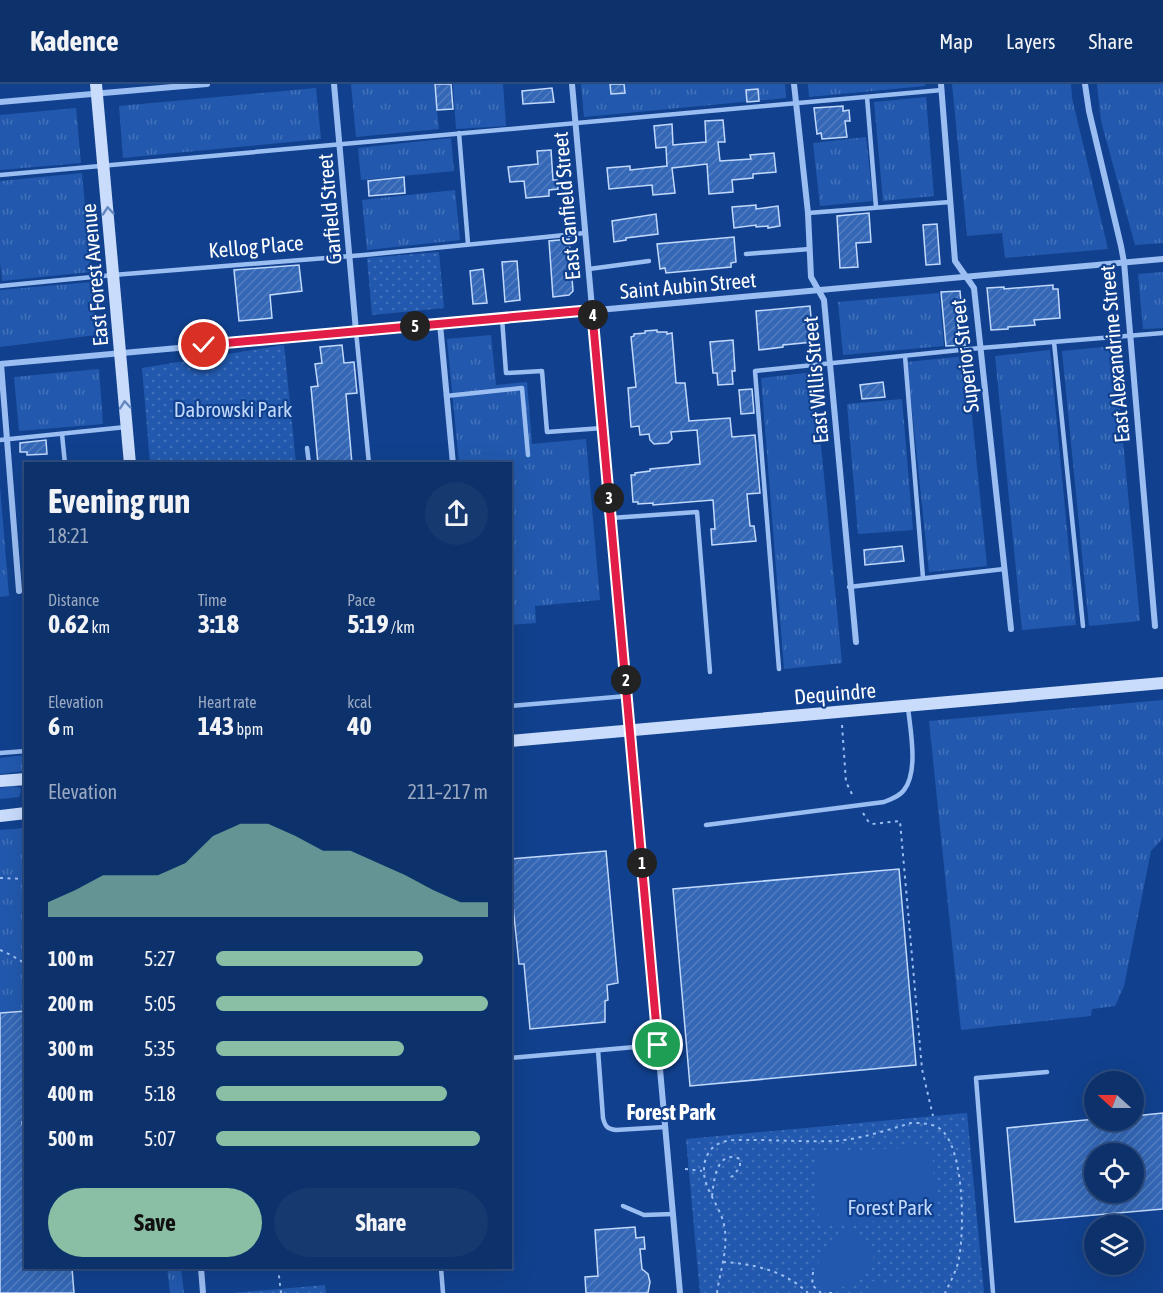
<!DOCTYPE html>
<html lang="en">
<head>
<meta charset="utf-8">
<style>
  body { margin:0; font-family:"Asap Condensed",sans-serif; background:#163970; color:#f1f3f6; height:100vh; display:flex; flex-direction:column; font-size:22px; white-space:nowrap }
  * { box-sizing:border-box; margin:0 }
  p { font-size:20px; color:#9aa9c1 }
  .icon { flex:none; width:33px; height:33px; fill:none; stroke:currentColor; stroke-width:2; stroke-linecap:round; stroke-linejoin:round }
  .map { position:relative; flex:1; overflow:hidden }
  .side { position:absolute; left:24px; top:378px; width:488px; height:807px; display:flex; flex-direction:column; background:#0d316a; border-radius:0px; box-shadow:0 6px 24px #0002,0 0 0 2px #2d4c7e }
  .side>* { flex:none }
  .needle { width:39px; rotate:291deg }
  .buttons { position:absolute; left:1084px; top:987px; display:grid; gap:12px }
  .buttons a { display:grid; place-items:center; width:60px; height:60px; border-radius:50%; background:#0d316a; box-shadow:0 6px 24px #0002,0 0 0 2px #2d4c7e; font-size:30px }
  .pin { position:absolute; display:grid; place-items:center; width:51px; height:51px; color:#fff; margin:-26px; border:3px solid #fff; border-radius:50%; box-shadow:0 2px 6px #0007 }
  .km { position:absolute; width:30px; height:30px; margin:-15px; border-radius:50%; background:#222; color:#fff; font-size:16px; line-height:30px; text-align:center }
  .round { display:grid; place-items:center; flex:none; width:63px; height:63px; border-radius:32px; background:#163970 }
  .summary { display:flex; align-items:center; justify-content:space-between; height:102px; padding:0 24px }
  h1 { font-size:33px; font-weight:700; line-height:45px }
  .stats { display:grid; grid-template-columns:repeat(3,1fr); gap:9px; height:102px; padding:6px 24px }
  .stats div { display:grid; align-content:center }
  .stats b { font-size:26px; font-weight:700 }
  .stats small { font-size:16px; font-weight:400 }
  .stats p { font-size:16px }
  .chart { height:168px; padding:12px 24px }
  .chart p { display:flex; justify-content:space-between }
  .chart svg { width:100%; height:108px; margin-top:6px; fill:#8abfa5; opacity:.7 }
  .cta { display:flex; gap:12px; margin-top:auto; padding:12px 24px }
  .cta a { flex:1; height:69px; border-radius:36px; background:#8abfa5; color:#111; font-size:24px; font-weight:700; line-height:69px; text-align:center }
  .cta a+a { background:#163970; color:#f1f3f6 }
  ul { padding:0 24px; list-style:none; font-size:20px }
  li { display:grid; grid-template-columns:96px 72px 1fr; align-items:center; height:45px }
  li i { height:15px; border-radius:8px; background:#8abfa5 }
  header { display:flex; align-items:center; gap:36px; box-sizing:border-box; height:84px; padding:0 30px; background:#0d316a; border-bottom:2px solid #2d4c7e }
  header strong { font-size:28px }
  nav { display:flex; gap:33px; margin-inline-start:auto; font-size:21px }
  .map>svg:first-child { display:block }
</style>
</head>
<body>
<header>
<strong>Kadence</strong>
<nav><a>Map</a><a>Layers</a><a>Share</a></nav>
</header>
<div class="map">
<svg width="1163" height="1209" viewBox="0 0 1163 1209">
  <defs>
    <pattern id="grass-tufts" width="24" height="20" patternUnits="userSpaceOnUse" patternTransform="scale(1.5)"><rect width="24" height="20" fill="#2259ae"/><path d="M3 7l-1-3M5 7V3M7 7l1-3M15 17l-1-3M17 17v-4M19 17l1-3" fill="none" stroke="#4372ba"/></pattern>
    <pattern id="park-dots" width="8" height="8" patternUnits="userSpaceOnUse" patternTransform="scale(1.5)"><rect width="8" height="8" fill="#2259ae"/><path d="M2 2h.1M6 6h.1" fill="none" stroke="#4372ba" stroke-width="1.8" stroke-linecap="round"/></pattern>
    <pattern id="building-hatch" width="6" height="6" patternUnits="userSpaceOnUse" patternTransform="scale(1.5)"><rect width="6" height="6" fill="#3467b6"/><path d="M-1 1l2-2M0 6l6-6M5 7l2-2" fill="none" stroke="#527ec1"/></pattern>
  </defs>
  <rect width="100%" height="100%" fill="#11418e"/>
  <g fill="url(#grass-tufts)">
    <polygon points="351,0 434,0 439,45 356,53"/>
    <polygon points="453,0 503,0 506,42 456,45"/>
    <polygon points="581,0 785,0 786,14 584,33"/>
    <polygon points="808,0 925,0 925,2 809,13"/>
    <polygon points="952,0 1071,0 1072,14 1108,165 1005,174 1002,149 967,152"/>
    <polygon points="1097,0 1163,0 1163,159 1135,161 1101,37"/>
    <polygon points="316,4 321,55 123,74 119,22"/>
    <polygon points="926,13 934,112 883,117 874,18"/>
    <polygon points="76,24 81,79 0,86 0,31"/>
    <polygon points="866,53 873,117 820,122 813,59"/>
    <polygon points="451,54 454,87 361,96 358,64"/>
    <polygon points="82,89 91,188 2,197 0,177 0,97"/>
    <polygon points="455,106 460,156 367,166 362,116"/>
    <polygon points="1163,188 1163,244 1143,245 1138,190"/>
    <polygon points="92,198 96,251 0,263 0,206"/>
    <polygon points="939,209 944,262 843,271 838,218"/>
    <polygon points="491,251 496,301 527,298 532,360 586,355 600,516 535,522 536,539 510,541 510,380 459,379 447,255"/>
    <polygon points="1114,262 1140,537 1089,542 1062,267"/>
    <polygon points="1050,266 1076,541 1022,546 995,272"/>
    <polygon points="966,272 987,482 929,488 907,278"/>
    <polygon points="99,285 103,340 19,347 14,293"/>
    <polygon points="814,288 842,579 784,585 761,294"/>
    <polygon points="902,315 913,446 858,450 847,320"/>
    <polygon points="0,402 9,512 0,513"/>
    <polygon points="1163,616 1163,754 1151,767 1124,902 1115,922 1092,925 1091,932 961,946 929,637"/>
    <polygon points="25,671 25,687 0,690 0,674"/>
    <polygon points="14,702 20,704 21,707 19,713 0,715 0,704"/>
    <polygon points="25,744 25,927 0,929 0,746"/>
    <polygon points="167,1184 181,1184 184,1209 170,1209"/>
  </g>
  <g fill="url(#park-dots)">
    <polygon points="439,168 444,224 372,231 367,174"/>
    <polygon points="284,261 296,379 150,379 142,284"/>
    <polygon points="967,1029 984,1209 700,1209 686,1055"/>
    <polygon points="325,1201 326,1209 234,1209"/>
  </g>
  <g fill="#2259ae">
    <polygon points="932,1063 936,1134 819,1140 816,1068"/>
    <path d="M847,1147C862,1149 881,1162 871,1180C869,1184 866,1188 862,1191C852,1200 836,1207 822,1207L814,1199V1188L829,1158L837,1150Z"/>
    <polygon points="872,1197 919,1209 869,1209"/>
  </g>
  <g fill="url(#building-hatch)" stroke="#c1d9fd" stroke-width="1.5" fill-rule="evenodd">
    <polygon points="435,0 451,0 453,25 437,26"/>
    <polygon points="610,0 624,0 625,9 611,10"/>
    <polygon points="552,4 554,18 523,20 522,7"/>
    <polygon points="758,5 759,17 747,18 746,6"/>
    <polygon points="843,22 843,27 849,26 850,37 845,37 847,53 822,55 821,49 817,50 814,24"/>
    <polygon points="723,36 725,58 718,58 720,77 751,75 750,71 774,69 776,88 753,90 753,94 732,96 733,108 709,110 707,80 672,84 675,109 653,111 652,101 609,105 607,84 630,82 630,86 667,82 666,63 656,64 654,42 672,40 673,61 683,60 706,58 705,37"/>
    <polygon points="551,66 553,96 557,96 558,105 549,106 549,112 526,114 524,97 510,98 508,83 538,80 537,67"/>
    <polygon points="404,93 405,109 369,112 368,97"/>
    <polygon points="756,121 756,125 778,122 780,142 768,144 768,142 756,143 756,141 734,144 732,123"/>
    <polygon points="869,129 871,158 856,159 858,183 840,184 837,132"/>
    <polygon points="656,130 658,150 626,154 626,156 614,158 612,137"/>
    <polygon points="937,140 940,180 926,181 923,141"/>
    <polygon points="734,153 736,178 731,179 731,183 666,189 665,184 660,185 657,160"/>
    <polygon points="569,155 573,207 569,211 553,213 549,157"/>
    <polygon points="517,177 520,216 505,218 502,178"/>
    <polygon points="299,181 302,207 270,211 272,234 239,237 234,186"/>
    <polygon points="483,185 487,219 473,220 470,187"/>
    <polygon points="1053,201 1053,205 1058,205 1060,234 1034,236 1035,241 1008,243 1008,245 991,246 987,204 1004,203 1004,205"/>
    <polygon points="960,207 965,261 946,262 941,208"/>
    <polygon points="810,222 813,258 783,261 783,263 759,266 756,227"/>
    <polygon points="657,246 657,248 667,248 667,250 672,249 676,299 685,299 689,337 730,334 732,353 755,351 760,409 747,410 750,442 754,442 756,457 712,461 711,445 715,445 713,416 653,421 653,419 638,420 638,418 633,418 631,391 635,391 635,389 650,387 650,385 700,380 697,346 671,348 672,355 668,359 654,360 650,356 649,350 640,351 639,342 631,343 628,304 636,303 631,253 634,252 634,250 645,249 645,247"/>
    <polygon points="733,256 735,287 732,287 733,300 718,301 717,289 713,289 710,258"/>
    <polygon points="342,261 344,279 354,278 357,309 346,310 352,380 318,380 311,303 318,302 315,280 322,279 320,263"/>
    <polygon points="883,298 885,313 862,315 860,301"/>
    <polygon points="752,305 754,329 741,330 739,306"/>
    <polygon points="46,356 47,370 27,371 27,368 20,368 20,359"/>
    <polygon points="902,462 904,477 865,481 864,466"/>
    <polygon points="606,767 618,899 607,901 608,916 605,917 605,938 530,945 524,880 519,880 510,793 510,775"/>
    <polygon points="899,785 916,981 690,1002 673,805"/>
    <polygon points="26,927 26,1038 22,1038 26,1063 26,1184 72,1184 74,1209 0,1209 0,929"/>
    <path d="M1163,1029V1125L1015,1138L1007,1044L1095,1035L1134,1036V1032ZM1095,1070H1134V1108H1095Z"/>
    <polygon points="635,1143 636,1154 644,1153 645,1165 640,1165 642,1185 648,1190 650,1198 648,1209 586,1209 585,1193 598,1192 595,1146"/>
  </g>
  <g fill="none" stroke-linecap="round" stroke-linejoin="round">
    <g stroke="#9abdf2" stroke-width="2" stroke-dasharray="3 4.5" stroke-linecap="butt">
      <polyline points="842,641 846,698 854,714"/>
      <polyline points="863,729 868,737 872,740 900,737 922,985 933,1032"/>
      <polyline points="0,794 26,795"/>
      <polyline points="0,866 11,871 26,880"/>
      <polyline points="685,1085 702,1087"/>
      <path d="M712,1112C714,1097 716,1065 740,1075V1083L733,1092L727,1094"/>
      <path d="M723,1178C755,1180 785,1187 808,1209"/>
      <polyline points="278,1184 281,1209"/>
      <polyline points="813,1188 812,1201 821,1209"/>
      <path d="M717,1209C720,1186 729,1164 724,1141C720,1121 703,1105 704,1085C704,1074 710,1063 720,1059C730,1055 742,1056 752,1056C780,1056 807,1058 835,1057C861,1055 887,1046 911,1039C921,1039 931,1039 939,1044C965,1061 965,1151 958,1179C955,1189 950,1199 945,1209"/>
      <polyline points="829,1209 834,1209"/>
    </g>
    <g stroke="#9abdf2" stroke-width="4.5">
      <polyline points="867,13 876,123"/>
      <polyline points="459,49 468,160"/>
      <polyline points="0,91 942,6"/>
      <polyline points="808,129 950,118"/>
      <polyline points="746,170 810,165"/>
      <polyline points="589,185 649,177"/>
      <polyline points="0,202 113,191 364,171 585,149"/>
      <polyline points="502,234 506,289 542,287 547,348 603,344"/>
      <polyline points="356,247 369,380"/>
      <polyline points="1054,258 1083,542"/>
      <polyline points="905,272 923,494"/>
      <polyline points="446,312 522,304 528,371"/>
      <polyline points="62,350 65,380"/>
      <polyline points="0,356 126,343"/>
      <polyline points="307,364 309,380"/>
      <polyline points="611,434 697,428 710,588"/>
      <polyline points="849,503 1004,485"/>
      <polyline points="779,585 755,287 980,264 1163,249"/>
      <polyline points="510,622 627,612"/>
      <polyline points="0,669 26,667"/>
      <path d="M706,741L884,718C892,715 900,712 904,706C919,687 910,645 908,623"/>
      <path d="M598,966L603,1034C605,1042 607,1045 616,1046L665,1043"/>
      <polyline points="510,974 658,961"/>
      <polyline points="623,1122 644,1131 673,1130"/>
      <polyline points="441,1184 443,1209"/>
      <polyline points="993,1209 976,994 1047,988"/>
    </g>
    <g stroke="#9abdf2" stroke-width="6">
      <polyline points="334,0 356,247"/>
      <polyline points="572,0 680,1209"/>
      <polyline points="794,0 808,129 811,193 824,216 856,558"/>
      <polyline points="941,0 955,177 974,204 1011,545"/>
      <polyline points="1085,0 1089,27 1121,162 1124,178 1155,542"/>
      <polyline points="0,18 207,0"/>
      <polyline points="440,240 453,380"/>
      <polyline points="0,280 1163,175"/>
      <polyline points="1,280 19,507"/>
      <polyline points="201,1184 203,1209"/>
    </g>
    <g stroke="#c9dcfc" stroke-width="12">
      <polyline points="96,0 130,380"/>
      <polyline points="510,657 1163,599"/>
      <polyline points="0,697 26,695"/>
      <polyline points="0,732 26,729"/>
    </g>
  </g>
  <defs><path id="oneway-chevron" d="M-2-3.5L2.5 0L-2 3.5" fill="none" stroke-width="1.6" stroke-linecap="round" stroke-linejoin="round" transform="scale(1.5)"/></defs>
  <g stroke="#6487c0">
    <use href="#oneway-chevron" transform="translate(108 127) rotate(-95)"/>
    <use href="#oneway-chevron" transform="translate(125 321) rotate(-95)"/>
  </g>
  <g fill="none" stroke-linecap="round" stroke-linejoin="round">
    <g stroke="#fff" stroke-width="12">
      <polyline id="route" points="204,261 592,226 658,961"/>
    </g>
    <use href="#route" stroke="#e11d48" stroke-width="8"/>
  </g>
  <g text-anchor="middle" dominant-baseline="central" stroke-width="4.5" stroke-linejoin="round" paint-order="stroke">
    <g font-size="21" fill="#fff" stroke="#11418e">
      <text transform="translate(566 122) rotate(-95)">East Canfield Street</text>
      <text transform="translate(329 125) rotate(-95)">Garfield Street</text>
      <text transform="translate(256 162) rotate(-5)">Kellog Place</text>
      <text transform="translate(94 191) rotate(-95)">East Forest Avenue</text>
      <text transform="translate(688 201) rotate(-5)">Saint Aubin Street</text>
      <text transform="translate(1114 270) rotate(-95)">East Alexandrine Street</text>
      <text transform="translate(964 272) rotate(-97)">Superior Street</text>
      <text transform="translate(815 296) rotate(-95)">East Willis Street</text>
      <text transform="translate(835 609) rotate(-5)">Dequindre</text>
    </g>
    <g font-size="21" fill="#c1d9fd" stroke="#11418e">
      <text x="233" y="325">Dabrowski Park</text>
      <text x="890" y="1123">Forest Park</text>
    </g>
    <g font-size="22" font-weight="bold" fill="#fff" stroke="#11418e">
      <text x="671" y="1028">Forest Park</text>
    </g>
  </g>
</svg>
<div class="buttons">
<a><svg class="needle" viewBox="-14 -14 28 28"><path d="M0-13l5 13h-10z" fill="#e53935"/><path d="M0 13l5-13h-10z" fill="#9aa9c1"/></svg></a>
<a><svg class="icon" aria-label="locate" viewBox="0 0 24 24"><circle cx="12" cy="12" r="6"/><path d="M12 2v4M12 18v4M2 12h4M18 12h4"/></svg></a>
<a><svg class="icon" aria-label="layers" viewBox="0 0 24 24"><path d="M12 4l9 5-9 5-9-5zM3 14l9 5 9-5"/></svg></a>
</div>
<div class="pin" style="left:658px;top:961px;background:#1e9e55"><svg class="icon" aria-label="arrive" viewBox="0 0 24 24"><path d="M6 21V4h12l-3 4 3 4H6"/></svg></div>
<div class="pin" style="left:204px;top:261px;background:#d93025"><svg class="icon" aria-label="check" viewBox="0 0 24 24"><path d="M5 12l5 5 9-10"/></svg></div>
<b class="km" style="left:642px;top:779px">1</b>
<b class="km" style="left:626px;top:596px">2</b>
<b class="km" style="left:609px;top:414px">3</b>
<b class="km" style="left:593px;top:231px">4</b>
<b class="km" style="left:415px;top:242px">5</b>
<section class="side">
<div class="summary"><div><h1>Evening run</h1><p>18:21</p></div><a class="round"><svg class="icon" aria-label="share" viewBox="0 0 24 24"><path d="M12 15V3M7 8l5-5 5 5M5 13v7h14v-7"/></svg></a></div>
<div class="stats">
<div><p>Distance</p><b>0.62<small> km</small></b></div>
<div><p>Time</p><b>3:18</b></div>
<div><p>Pace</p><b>5:19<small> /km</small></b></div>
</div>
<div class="stats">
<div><p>Elevation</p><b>6<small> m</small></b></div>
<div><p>Heart rate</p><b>143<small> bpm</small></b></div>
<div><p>kcal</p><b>40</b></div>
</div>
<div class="chart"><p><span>Elevation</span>211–217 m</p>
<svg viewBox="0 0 160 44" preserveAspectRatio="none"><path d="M0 44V38L10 33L20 27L30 27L40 27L50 22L60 11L70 6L80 6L90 11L100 17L110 17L120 22L130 27L140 33L150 38L160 38V44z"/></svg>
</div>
<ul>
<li><b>100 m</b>5:27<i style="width:76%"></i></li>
<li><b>200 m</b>5:05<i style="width:100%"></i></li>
<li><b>300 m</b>5:35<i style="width:69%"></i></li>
<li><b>400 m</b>5:18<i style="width:85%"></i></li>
<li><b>500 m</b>5:07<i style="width:97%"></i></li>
</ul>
<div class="cta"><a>Save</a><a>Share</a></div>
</section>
</div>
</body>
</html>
